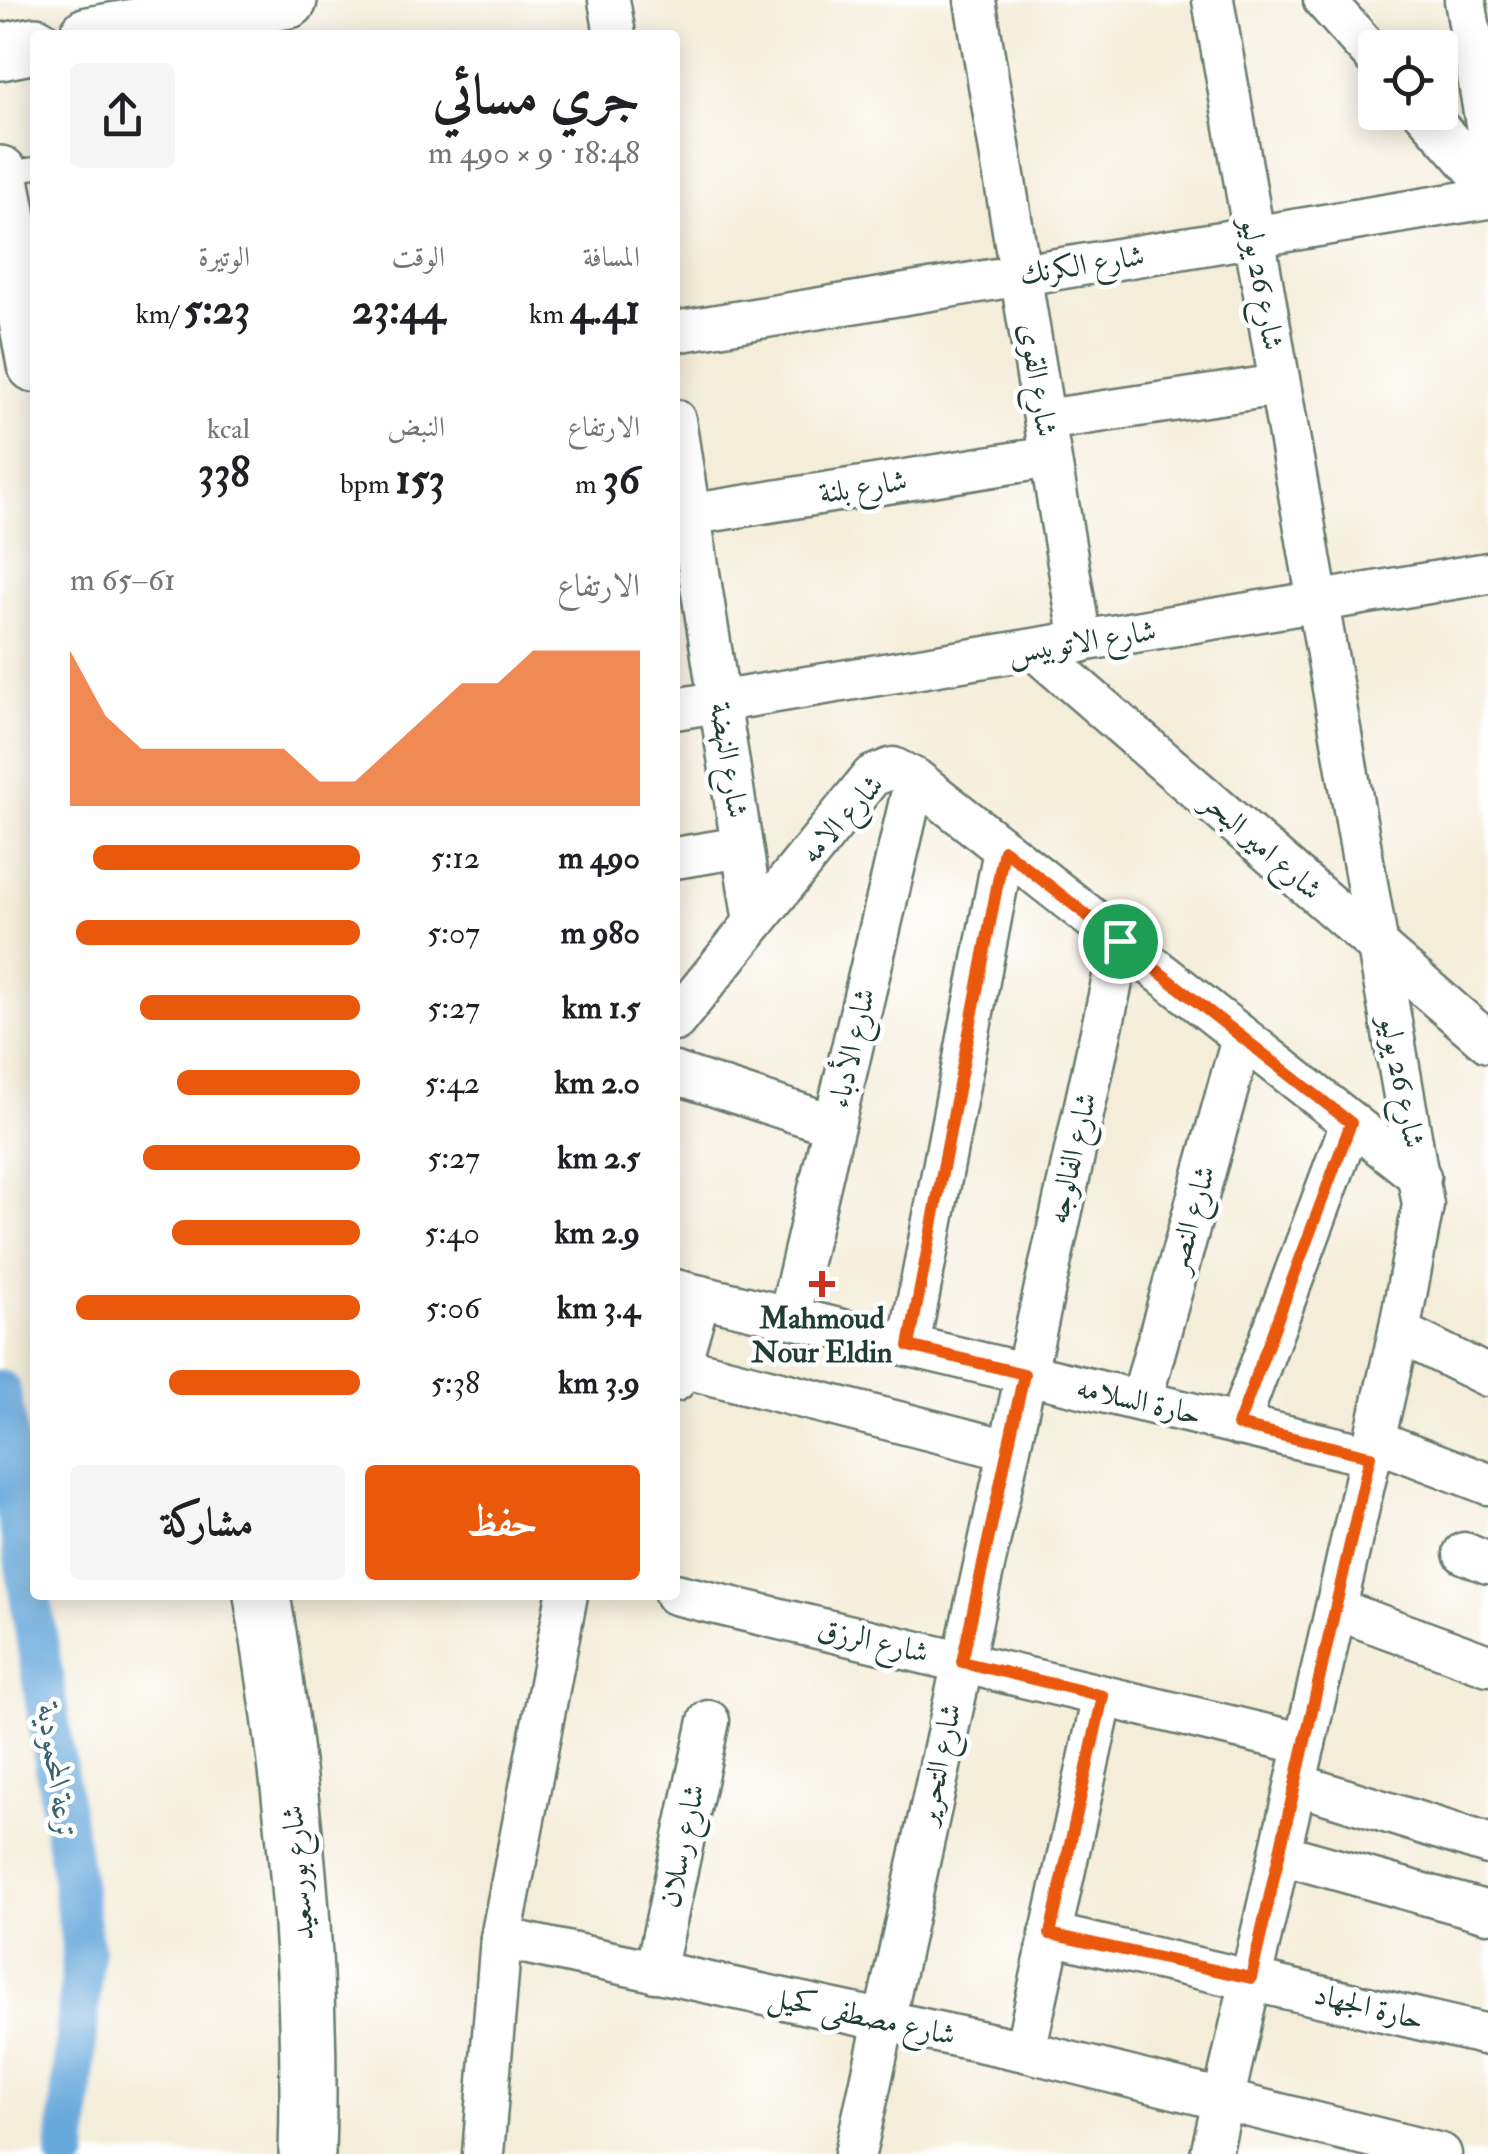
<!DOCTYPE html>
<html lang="ar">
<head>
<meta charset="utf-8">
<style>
  body { margin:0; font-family:"IM FELL Double Pica",Amiri,serif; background:#f6f6f6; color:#202124; direction:rtl; height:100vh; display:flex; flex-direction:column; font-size:38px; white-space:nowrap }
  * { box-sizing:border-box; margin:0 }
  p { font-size:32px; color:#757577 }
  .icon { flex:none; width:55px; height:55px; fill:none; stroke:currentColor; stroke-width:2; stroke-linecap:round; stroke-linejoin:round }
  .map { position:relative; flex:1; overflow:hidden; direction:ltr }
  .sheet { position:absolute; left:30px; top:30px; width:650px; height:1570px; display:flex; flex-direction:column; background:#fff; border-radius:10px; box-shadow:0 5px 25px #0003; direction:rtl }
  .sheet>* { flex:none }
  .buttons { position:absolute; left:1358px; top:30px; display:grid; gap:20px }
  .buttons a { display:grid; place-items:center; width:100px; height:100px; border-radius:10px; background:#fff; box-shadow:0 5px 25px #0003; font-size:50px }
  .pin { position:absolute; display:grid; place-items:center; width:85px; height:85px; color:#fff; margin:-42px; border:5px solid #fff; border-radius:50%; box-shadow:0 2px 10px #0007 }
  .round { display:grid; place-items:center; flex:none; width:105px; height:105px; border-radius:10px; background:#f6f6f6 }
  .headline { display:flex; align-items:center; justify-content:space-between; height:170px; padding:0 40px }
  h1 { font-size:55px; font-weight:800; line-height:75px }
  .figures { display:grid; grid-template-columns:repeat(3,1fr); gap:15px; height:170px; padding:10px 40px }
  .figures div { display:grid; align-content:center }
  .figures b { font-size:42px; font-weight:800 }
  .figures small { font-size:28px; font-weight:400 }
  .figures p { font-size:28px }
  .chart { height:280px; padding:20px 40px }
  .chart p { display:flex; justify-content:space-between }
  .chart svg { width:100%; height:180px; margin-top:10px; fill:#ea580c; opacity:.7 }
  .action { display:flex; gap:20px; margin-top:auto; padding:20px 40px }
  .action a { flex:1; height:115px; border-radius:10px; background:#ea580c; color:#fff; font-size:40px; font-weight:800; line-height:115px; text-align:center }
  .action a+a { background:#f6f6f6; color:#202124 }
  ul { padding:0 40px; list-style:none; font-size:32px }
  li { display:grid; grid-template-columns:160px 120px 1fr; align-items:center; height:75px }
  li i { height:25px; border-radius:12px; background:#ea580c }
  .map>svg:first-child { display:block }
</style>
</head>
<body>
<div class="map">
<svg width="1488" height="2154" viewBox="0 0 1488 2154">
  <rect width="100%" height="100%" fill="#fff"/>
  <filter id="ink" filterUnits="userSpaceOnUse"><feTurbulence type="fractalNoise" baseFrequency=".01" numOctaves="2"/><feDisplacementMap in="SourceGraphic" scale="20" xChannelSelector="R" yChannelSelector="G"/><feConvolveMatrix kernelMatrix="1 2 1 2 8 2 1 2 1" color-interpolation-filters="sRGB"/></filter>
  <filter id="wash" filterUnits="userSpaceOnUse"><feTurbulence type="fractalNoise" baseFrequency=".0048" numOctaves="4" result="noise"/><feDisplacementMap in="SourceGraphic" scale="40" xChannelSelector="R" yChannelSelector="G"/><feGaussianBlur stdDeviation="2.25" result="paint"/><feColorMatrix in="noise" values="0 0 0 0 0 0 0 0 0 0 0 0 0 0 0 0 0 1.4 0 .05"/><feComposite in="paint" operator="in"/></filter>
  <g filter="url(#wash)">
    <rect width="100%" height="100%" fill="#f4edd9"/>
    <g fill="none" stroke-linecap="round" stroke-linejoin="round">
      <polyline stroke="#67a9dc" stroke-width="42" points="0,1391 83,1951 67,2154"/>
    </g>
  </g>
  <g filter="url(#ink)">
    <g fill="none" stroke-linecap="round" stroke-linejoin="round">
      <g stroke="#6a7b6e" stroke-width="25">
        <polyline id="service" points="2,173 35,168"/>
      </g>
      <g stroke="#6a7b6e" stroke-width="45">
        <g id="minor">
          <polyline points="609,0 615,35"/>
          <polyline points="975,0 1081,642"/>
          <polyline points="1324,0 1375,57"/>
          <polyline points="1465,0 1488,136"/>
          <polyline points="1424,112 1488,184"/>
          <polyline points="675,332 1488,198"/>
          <polyline points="675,420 754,922"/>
          <polyline points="1045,420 1279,385"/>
          <polyline points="675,517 1050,457"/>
          <polyline points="1035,650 1488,1042"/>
          <polyline points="675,709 1488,573"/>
          <polyline points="675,858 742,847"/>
          <polyline points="675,1021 872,776 893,768 915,779 1420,1177"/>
          <polyline points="675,1073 834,1125"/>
          <polyline points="675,1290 1371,1456"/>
          <polyline points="789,1317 915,779"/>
          <polyline points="1399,1332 1488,1376"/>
          <polyline points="909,1346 1004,850"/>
          <polyline points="678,1366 1008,1450"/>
          <polyline points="675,1381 700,1296"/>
          <polyline points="1141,1401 1242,1038"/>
          <polyline points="1238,1425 1351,1123"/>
          <polyline points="1374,1440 1488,1484"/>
          <polyline points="1464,1553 1488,1563"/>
          <polyline points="675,1594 1305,1744"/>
          <polyline points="1336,1609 1488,1665"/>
          <polyline points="1296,1784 1488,1844"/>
          <polyline points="1281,1854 1488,1912"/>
          <polyline points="1050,1934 1488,2035"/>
          <polyline points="501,1938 1025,2051 1441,2154"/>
          <polyline points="655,1972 709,1721"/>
          <polyline points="1025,2051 1103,1696"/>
          <polyline points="483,2154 501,1938 567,1595"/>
          <polyline points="855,2154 1121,941"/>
          <polyline points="1211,2154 1399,1332 1423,1205 1213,0"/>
        </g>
      </g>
      <g stroke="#6a7b6e" stroke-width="60">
        <g id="secondary">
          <polyline points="88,35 289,0"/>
          <polyline points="0,52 35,45"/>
          <polyline points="0,174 35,364"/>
          <path d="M262,1595C292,1781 313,1966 307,2154"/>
        </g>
      </g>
      <use href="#service" stroke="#fff" stroke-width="20"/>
      <use href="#minor" stroke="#fff" stroke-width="40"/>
      <use href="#secondary" stroke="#fff" stroke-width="55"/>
    </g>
  </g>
  <g fill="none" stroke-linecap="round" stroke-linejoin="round" filter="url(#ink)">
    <g stroke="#fff" stroke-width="20">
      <polygon id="route" points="1004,850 1351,1123 1238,1425 1370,1456 1251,1978 1050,1934 1103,1696 962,1662 1024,1374 909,1346"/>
    </g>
    <use href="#route" stroke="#ea580c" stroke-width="12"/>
  </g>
  <path fill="#c8321e" stroke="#fff" stroke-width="4" d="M817 1269h10v10h10v10h-10v10h-10v-10h-10v-10h10z"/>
  <g text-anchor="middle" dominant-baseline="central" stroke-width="9" stroke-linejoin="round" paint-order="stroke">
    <g font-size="30" fill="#1f3d34" stroke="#fff">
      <text transform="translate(1082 265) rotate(-9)">شارع الكرنك</text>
      <text transform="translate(1262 284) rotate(80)">شارع 26 يوليو</text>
      <text transform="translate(1038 380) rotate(81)">شارع القوى</text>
      <text transform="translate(863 487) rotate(-9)">شارع بلنة</text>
      <text transform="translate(1082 642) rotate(-9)">شارع الاتوبيس</text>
      <text transform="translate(729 760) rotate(81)">شارع النهضة</text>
      <text transform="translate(842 819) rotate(-48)">شارع الامه</text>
      <text transform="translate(1262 846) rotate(41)">شارع امير البحر</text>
      <text transform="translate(852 1048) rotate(-77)">شارع الأدباء</text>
      <text transform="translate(1402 1082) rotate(79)">شارع 26 يوليو</text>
      <text transform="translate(1072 1158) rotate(-77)">شارع الفالوجه</text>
      <text transform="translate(1191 1219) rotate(-74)">شارع النصر</text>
      <text transform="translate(1139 1401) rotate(13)">حارة السلامه</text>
      <text transform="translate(873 1641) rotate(13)">شارع الرزق</text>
      <text transform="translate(939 1764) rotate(-78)">شارع التحرير</text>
      <text transform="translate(682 1846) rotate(-78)">شارع رسلان</text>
      <text transform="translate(298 1873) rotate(-95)">شارع بورسعيد</text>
      <text transform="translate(1369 2007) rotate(14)">حارة الجهاد</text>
      <text transform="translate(862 2016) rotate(12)">شارع مصطفى كحيل</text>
    </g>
    <g font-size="30" font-weight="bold" fill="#1f3d34" stroke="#fff">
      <text x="822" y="1318">Mahmoud<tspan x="822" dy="34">Nour Eldin</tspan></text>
    </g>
    <g font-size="32" font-style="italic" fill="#38636f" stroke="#fff">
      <text transform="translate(57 1772) rotate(82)">ترعة المحمودية</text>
    </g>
  </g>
</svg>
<div class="buttons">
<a><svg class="icon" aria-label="locate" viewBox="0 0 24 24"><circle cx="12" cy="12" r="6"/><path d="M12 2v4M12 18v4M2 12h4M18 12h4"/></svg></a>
</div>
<div class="pin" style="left:1120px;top:941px;background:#1e9e55"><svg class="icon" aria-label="arrive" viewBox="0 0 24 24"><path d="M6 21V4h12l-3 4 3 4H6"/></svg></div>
<section class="sheet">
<div class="headline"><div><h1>جري مسائي</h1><p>18:48 · 9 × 490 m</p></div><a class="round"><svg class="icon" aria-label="share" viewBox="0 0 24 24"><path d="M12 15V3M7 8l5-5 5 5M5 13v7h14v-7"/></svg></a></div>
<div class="figures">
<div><p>المسافة</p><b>4.41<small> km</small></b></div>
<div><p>الوقت</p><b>23:44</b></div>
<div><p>الوتيرة</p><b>5:23<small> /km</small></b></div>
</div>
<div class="figures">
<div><p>الارتفاع</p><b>36<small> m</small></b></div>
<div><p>النبض</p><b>153<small> bpm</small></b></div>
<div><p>kcal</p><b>338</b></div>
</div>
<div class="chart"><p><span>الارتفاع</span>61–65 m</p>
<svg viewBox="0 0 160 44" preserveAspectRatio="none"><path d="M0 44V6L10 22L20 30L30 30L40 30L50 30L60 30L70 38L80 38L90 30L100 22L110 14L120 14L130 6L140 6L150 6L160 6V44z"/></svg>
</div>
<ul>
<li><b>490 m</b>5:12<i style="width:92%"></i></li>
<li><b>980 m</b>5:07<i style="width:98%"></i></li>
<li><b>1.5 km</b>5:27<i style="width:76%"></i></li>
<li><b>2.0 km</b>5:42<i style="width:63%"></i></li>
<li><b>2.5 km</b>5:27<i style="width:75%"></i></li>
<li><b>2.9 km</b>5:40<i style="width:65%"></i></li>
<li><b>3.4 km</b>5:06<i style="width:98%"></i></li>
<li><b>3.9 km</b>5:38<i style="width:66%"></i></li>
</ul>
<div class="action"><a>حفظ</a><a>مشاركة</a></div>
</section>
</div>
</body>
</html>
